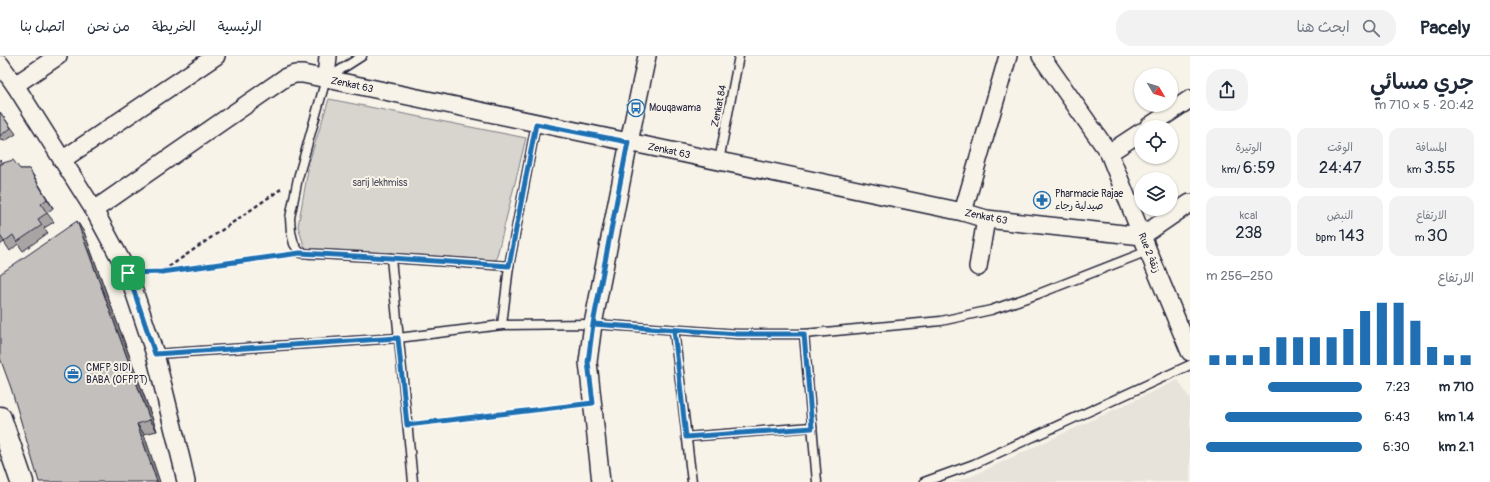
<!DOCTYPE html>
<html lang="ar">
<head>
<meta charset="utf-8">
<style>
  body { margin:0; font-family:Pangolin,"Playpen Sans Arabic",sans-serif; background:#f2f2f3; color:#1f2937; direction:rtl; height:100vh; display:flex; flex-direction:column; font-size:15px; white-space:nowrap }
  * { box-sizing:border-box; margin:0 }
  p { font-size:13px; color:#747a83 }
  .icon { flex:none; width:22px; height:22px; fill:none; stroke:currentColor; stroke-width:2; stroke-linecap:round; stroke-linejoin:round }
  .map { position:relative; flex:1; overflow:hidden; direction:ltr }
  .drawer { display:flex; flex-direction:column; background:#fff; width:300px }
  .drawer>* { flex:none }
  .needle { width:26px; rotate:128deg }
  .buttons { position:absolute; left:1134px; top:12px; display:grid; gap:8px }
  .buttons a { display:grid; place-items:center; width:44px; height:44px; border-radius:50%; background:#fff; box-shadow:0 1px 3px #0004; font-size:20px }
  .pin { position:absolute; display:grid; place-items:center; width:34px; height:34px; color:#fff; margin:-17px; border-radius:8px; box-shadow:0 2px 6px #0006 }
  .round { display:grid; place-items:center; flex:none; width:42px; height:42px; border-radius:16px; background:#f2f2f3 }
  .head { display:flex; align-items:center; justify-content:space-between; height:68px; padding:0 16px }
  h1 { font-size:22px; font-weight:600; line-height:30px }
  .metrics { display:grid; grid-template-columns:repeat(3,1fr); gap:6px; height:68px; padding:4px 16px }
  .metrics div { display:grid; align-content:center; border-radius:10px; background:#f2f2f3; text-align:center }
  .metrics b { font-size:17px; font-weight:600 }
  .metrics small { font-size:11px; font-weight:400 }
  .metrics p { font-size:11px }
  .chart { height:112px; padding:8px 16px }
  .chart p { display:flex; justify-content:space-between }
  .chart svg { width:100%; height:72px; margin-top:4px; stroke:#1f6fb2; stroke-width:6 }
  ul { padding:0 16px; list-style:none; font-size:13px }
  li { display:grid; grid-template-columns:64px 48px 1fr; align-items:center; height:30px }
  li i { height:10px; border-radius:5px; background:#1f6fb2 }
  header { display:flex; align-items:center; gap:24px; box-sizing:border-box; height:56px; padding:0 20px; background:#fff; border-bottom:1px solid #e0e1e3 }
  header strong { font-size:19px }
  nav { display:flex; gap:22px; margin-inline-start:auto; font-size:14px }
  .search { width:280px; height:36px; background:#f2f2f3; display:flex; align-items:center; gap:10px; box-sizing:border-box; padding:0 14px; border-radius:16px; color:#747a83; font-size:15px }
  main { display:flex; flex:1; min-height:0 }
  .map>svg:first-child { display:block }
</style>
</head>
<body>
<header>
<strong>Pacely</strong>
<div class="search"><svg class="icon" aria-label="search" viewBox="0 0 24 24"><circle cx="10" cy="10" r="6"/><path d="M15 15l6 6"/></svg>ابحث هنا</div>
<nav><a>الرئيسية</a><a>الخريطة</a><a>من نحن</a><a>اتصل بنا</a></nav>
</header>
<main>
<section class="drawer">
<div class="head"><div><h1>جري مسائي</h1><p>20:42 · 5 × 710 m</p></div><a class="round"><svg class="icon" aria-label="share" viewBox="0 0 24 24"><path d="M12 15V3M7 8l5-5 5 5M5 13v7h14v-7"/></svg></a></div>
<div class="metrics">
<div><p>المسافة</p><b>3.55<small> km</small></b></div>
<div><p>الوقت</p><b>24:47</b></div>
<div><p>الوتيرة</p><b>6:59<small> /km</small></b></div>
</div>
<div class="metrics">
<div><p>الارتفاع</p><b>30<small> m</small></b></div>
<div><p>النبض</p><b>143<small> bpm</small></b></div>
<div><p>kcal</p><b>238</b></div>
</div>
<div class="chart"><p><span>الارتفاع</span>250–256 m</p>
<svg viewBox="0 0 160 44" preserveAspectRatio="none"><path d="M5 44V38M15 44V38M25 44V38M35 44V33M45 44V27M55 44V27M65 44V27M75 44V27M85 44V22M95 44V11M105 44V6M115 44V6M125 44V17M135 44V33M145 44V38M155 44V38"/></svg>
</div>
<ul>
<li><b>710 m</b>7:23<i style="width:60%"></i></li>
<li><b>1.4 km</b>6:43<i style="width:88%"></i></li>
<li><b>2.1 km</b>6:30<i style="width:100%"></i></li>
</ul>
</section>
<div class="map">
<svg width="1190" height="426" viewBox="0 0 1190 426">
  <rect width="100%" height="100%" fill="#f7f3e8"/>
  <filter id="ink" filterUnits="userSpaceOnUse"><feTurbulence type="fractalNoise" baseFrequency=".025" numOctaves="2"/><feDisplacementMap in="SourceGraphic" scale="8" xChannelSelector="R" yChannelSelector="G"/><feConvolveMatrix kernelMatrix="1 2 1 2 8 2 1 2 1" color-interpolation-filters="sRGB"/></filter>
  <g filter="url(#ink)">
    <polygon fill="#e7e3db" points="1178,324 1190,343 1190,426 952,426 972,420"/>
    <polygon fill="#d8d5cf" stroke="#7d7c85" points="329,43 526,82 494,212 390,200 308,203 298,170 310,103"/>
    <g fill="none" stroke-linecap="round" stroke-linejoin="round">
      <g stroke="#22223b" stroke-width="11">
        <g id="lane">
          <polyline points="362,0 326,23 298,122 290,162 291,176 294,188 300,197 391,202 413,426"/>
          <polyline points="719,105 739,0"/>
          <polyline points="391,202 509,210"/>
          <polyline points="502,269 509,210 536,68"/>
          <polyline points="674,274 692,426"/>
          <polyline points="804,278 817,426"/>
          <polyline points="155,298 398,282 502,269 593,268 738,278 804,278 941,265 991,254 1038,238 1148,195"/>
          <polyline points="686,381 812,371"/>
          <polyline points="924,426 974,408 1190,309"/>
        </g>
      </g>
      <g stroke="#22223b" stroke-width="20">
        <g id="street">
          <polyline points="1041,0 1109,97 1148,195 1190,296"/>
          <polyline points="0,8 15,29 94,154 128,217 155,298 182,407 186,426"/>
          <polyline points="326,23 328,0"/>
          <polyline points="15,29 58,0"/>
          <polyline points="1148,71 1190,43"/>
          <polyline points="1109,97 1141,76"/>
          <polyline points="62,104 216,0"/>
          <polyline points="94,154 286,21 295,18 303,18 963,156 986,163 1142,180"/>
          <polyline points="963,156 1008,0"/>
          <polyline points="1142,180 1190,147"/>
          <polyline points="978,211 986,163"/>
          <polyline points="601,426 588,306 593,268 629,86 647,0"/>
        </g>
      </g>
      <g stroke="#22223b" stroke-width="25">
        <polyline id="primary" points="0,362 22,426"/>
      </g>
      <g stroke="#22223b" stroke-width="2.5" stroke-dasharray="4 3" stroke-linecap="butt">
        <polyline points="163,215 281,133"/>
        <polyline points="147,216 162,216 285,199"/>
        <polyline points="421,367 575,349"/>
      </g>
      <use href="#lane" stroke="#f7f3e8" stroke-width="8"/>
      <use href="#street" stroke="#f7f3e8" stroke-width="17"/>
      <use href="#primary" stroke="#f7f3e8" stroke-width="22"/>
    </g>
    <g fill="#a7a4a3" stroke="#22223b">
      <polygon points="0,56 16,78 5,85 0,84"/>
      <polygon points="0,104 3,107 20,113 29,113 35,122 53,152 47,157 54,166 44,172 48,177 23,195 18,188 10,195 4,186 0,189"/>
      <polygon points="84,176 157,375 144,378 11,332"/>
    </g>
    <g fill="#888684" stroke="#22223b">
      <polygon points="29,113 35,122 53,152 47,143"/>
      <polygon points="77,165 84,176 157,375 150,364"/>
      <polygon points="137,368 144,378 160,426 157,426"/>
    </g>
    <g fill="#c2bfbd" stroke="#22223b">
      <polygon points="0,56 11,72 1,79 0,79"/>
      <polygon points="0,104 3,107 0,109"/>
      <polygon points="13,104 20,113 29,113 47,143 41,148 47,157 38,163 42,169 17,186 13,179 4,186 0,179 0,109 3,107"/>
      <polygon points="77,165 150,364 137,368 157,426 39,426 11,332 0,302 0,218"/>
    </g>
  </g>
  <g fill="none" stroke-linecap="round" stroke-linejoin="round" filter="url(#ink)">
    <g stroke="#fff" stroke-width="8">
      <polyline id="route" points="128,217 155,298 398,282 407,369 593,347 588,306 593,268 674,274 686,381 812,372 804,278 738,278 593,268 628,86 536,68 509,210 391,202 300,197 162,216 128,217"/>
    </g>
    <use href="#route" stroke="#1f6fb2" stroke-width="5"/>
  </g>
  <defs>
    <g id="bus-ring" transform="scale(0.9)"><circle r="9.5" fill="#f7f3e8" stroke="#1f6fb2" stroke-width="1.5"/><path d="M-5-6H5V4H4V6H2V4H-2V6H-4V4H-5ZM-3.5-4V0h7V-4ZM-3.5 1.2v1.5H-2V1.2ZM2 1.2v1.5H3.5V1.2Z" fill="#1f6fb2"/></g>
    <g id="pharmacy-ring" transform="scale(0.9)"><circle r="9.5" fill="#f7f3e8" stroke="#1f6fb2" stroke-width="1.5"/><path d="M-2-6h4v4h4v4h-4v4h-4v-4h-4v-4h4Z" fill="#1f6fb2"/></g>
    <g id="office-ring" transform="scale(0.9)"><circle r="9.5" fill="#f7f3e8" stroke="#1f6fb2" stroke-width="1.5"/><path d="M-6-3h4V-5.5h4V-3h4V5H-6ZM-1-4.5V-3h2v-1.5ZM-6 0V1H6V0Z" fill="#1f6fb2"/></g>
  </defs>
  <g fill-rule="evenodd">
    <use href="#bus-ring" x="636" y="52"/>
    <use href="#pharmacy-ring" x="1042" y="144"/>
    <use href="#office-ring" x="73" y="318"/>
  </g>
  <g text-anchor="middle" dominant-baseline="central" stroke-width="4" stroke-linejoin="round" paint-order="stroke">
    <g font-size="10" fill="#22223b" stroke="#f7f3e8">
      <text transform="translate(352 29) rotate(12)">Zenkat 63</text>
      <text transform="translate(719 50) rotate(-79)">Zenkat 84</text>
      <text transform="translate(669 95) rotate(12)">Zenkat 63</text>
      <text transform="translate(986 161) rotate(11)">Zenkat 63</text>
      <text transform="translate(1149 197) rotate(68)">Rue 2 زنقة</text>
    </g>
    <g font-size="10" fill="#22223b" stroke="#f7f3e8" text-anchor="start">
      <text x="649" y="52">Mouqawama</text>
      <text x="1055" y="138">Pharmacie Rajae<tspan x="1055" dy="12">صيدلية رجاء</tspan></text>
      <text x="86" y="312">CMFP SIDI<tspan x="86" dy="12">BABA (OFPPT)</tspan></text>
    </g>
    <g font-size="10" fill="#504f60" stroke="#f7f3e8">
      <text x="380" y="127">sarij lekhmiss</text>
    </g>
  </g>
</svg>
<div class="buttons">
<a><svg class="needle" viewBox="-14 -14 28 28"><path d="M0-13l5 13h-10z" fill="#e53935"/><path d="M0 13l5-13h-10z" fill="#747a83"/></svg></a>
<a><svg class="icon" aria-label="locate" viewBox="0 0 24 24"><circle cx="12" cy="12" r="6"/><path d="M12 2v4M12 18v4M2 12h4M18 12h4"/></svg></a>
<a><svg class="icon" aria-label="layers" viewBox="0 0 24 24"><path d="M12 4l9 5-9 5-9-5zM3 14l9 5 9-5"/></svg></a>
</div>
<div class="pin" style="left:128px;top:217px;background:#1e9e55"><svg class="icon" aria-label="arrive" viewBox="0 0 24 24"><path d="M6 21V4h12l-3 4 3 4H6"/></svg></div>
</div>
</main>
</body>
</html>
